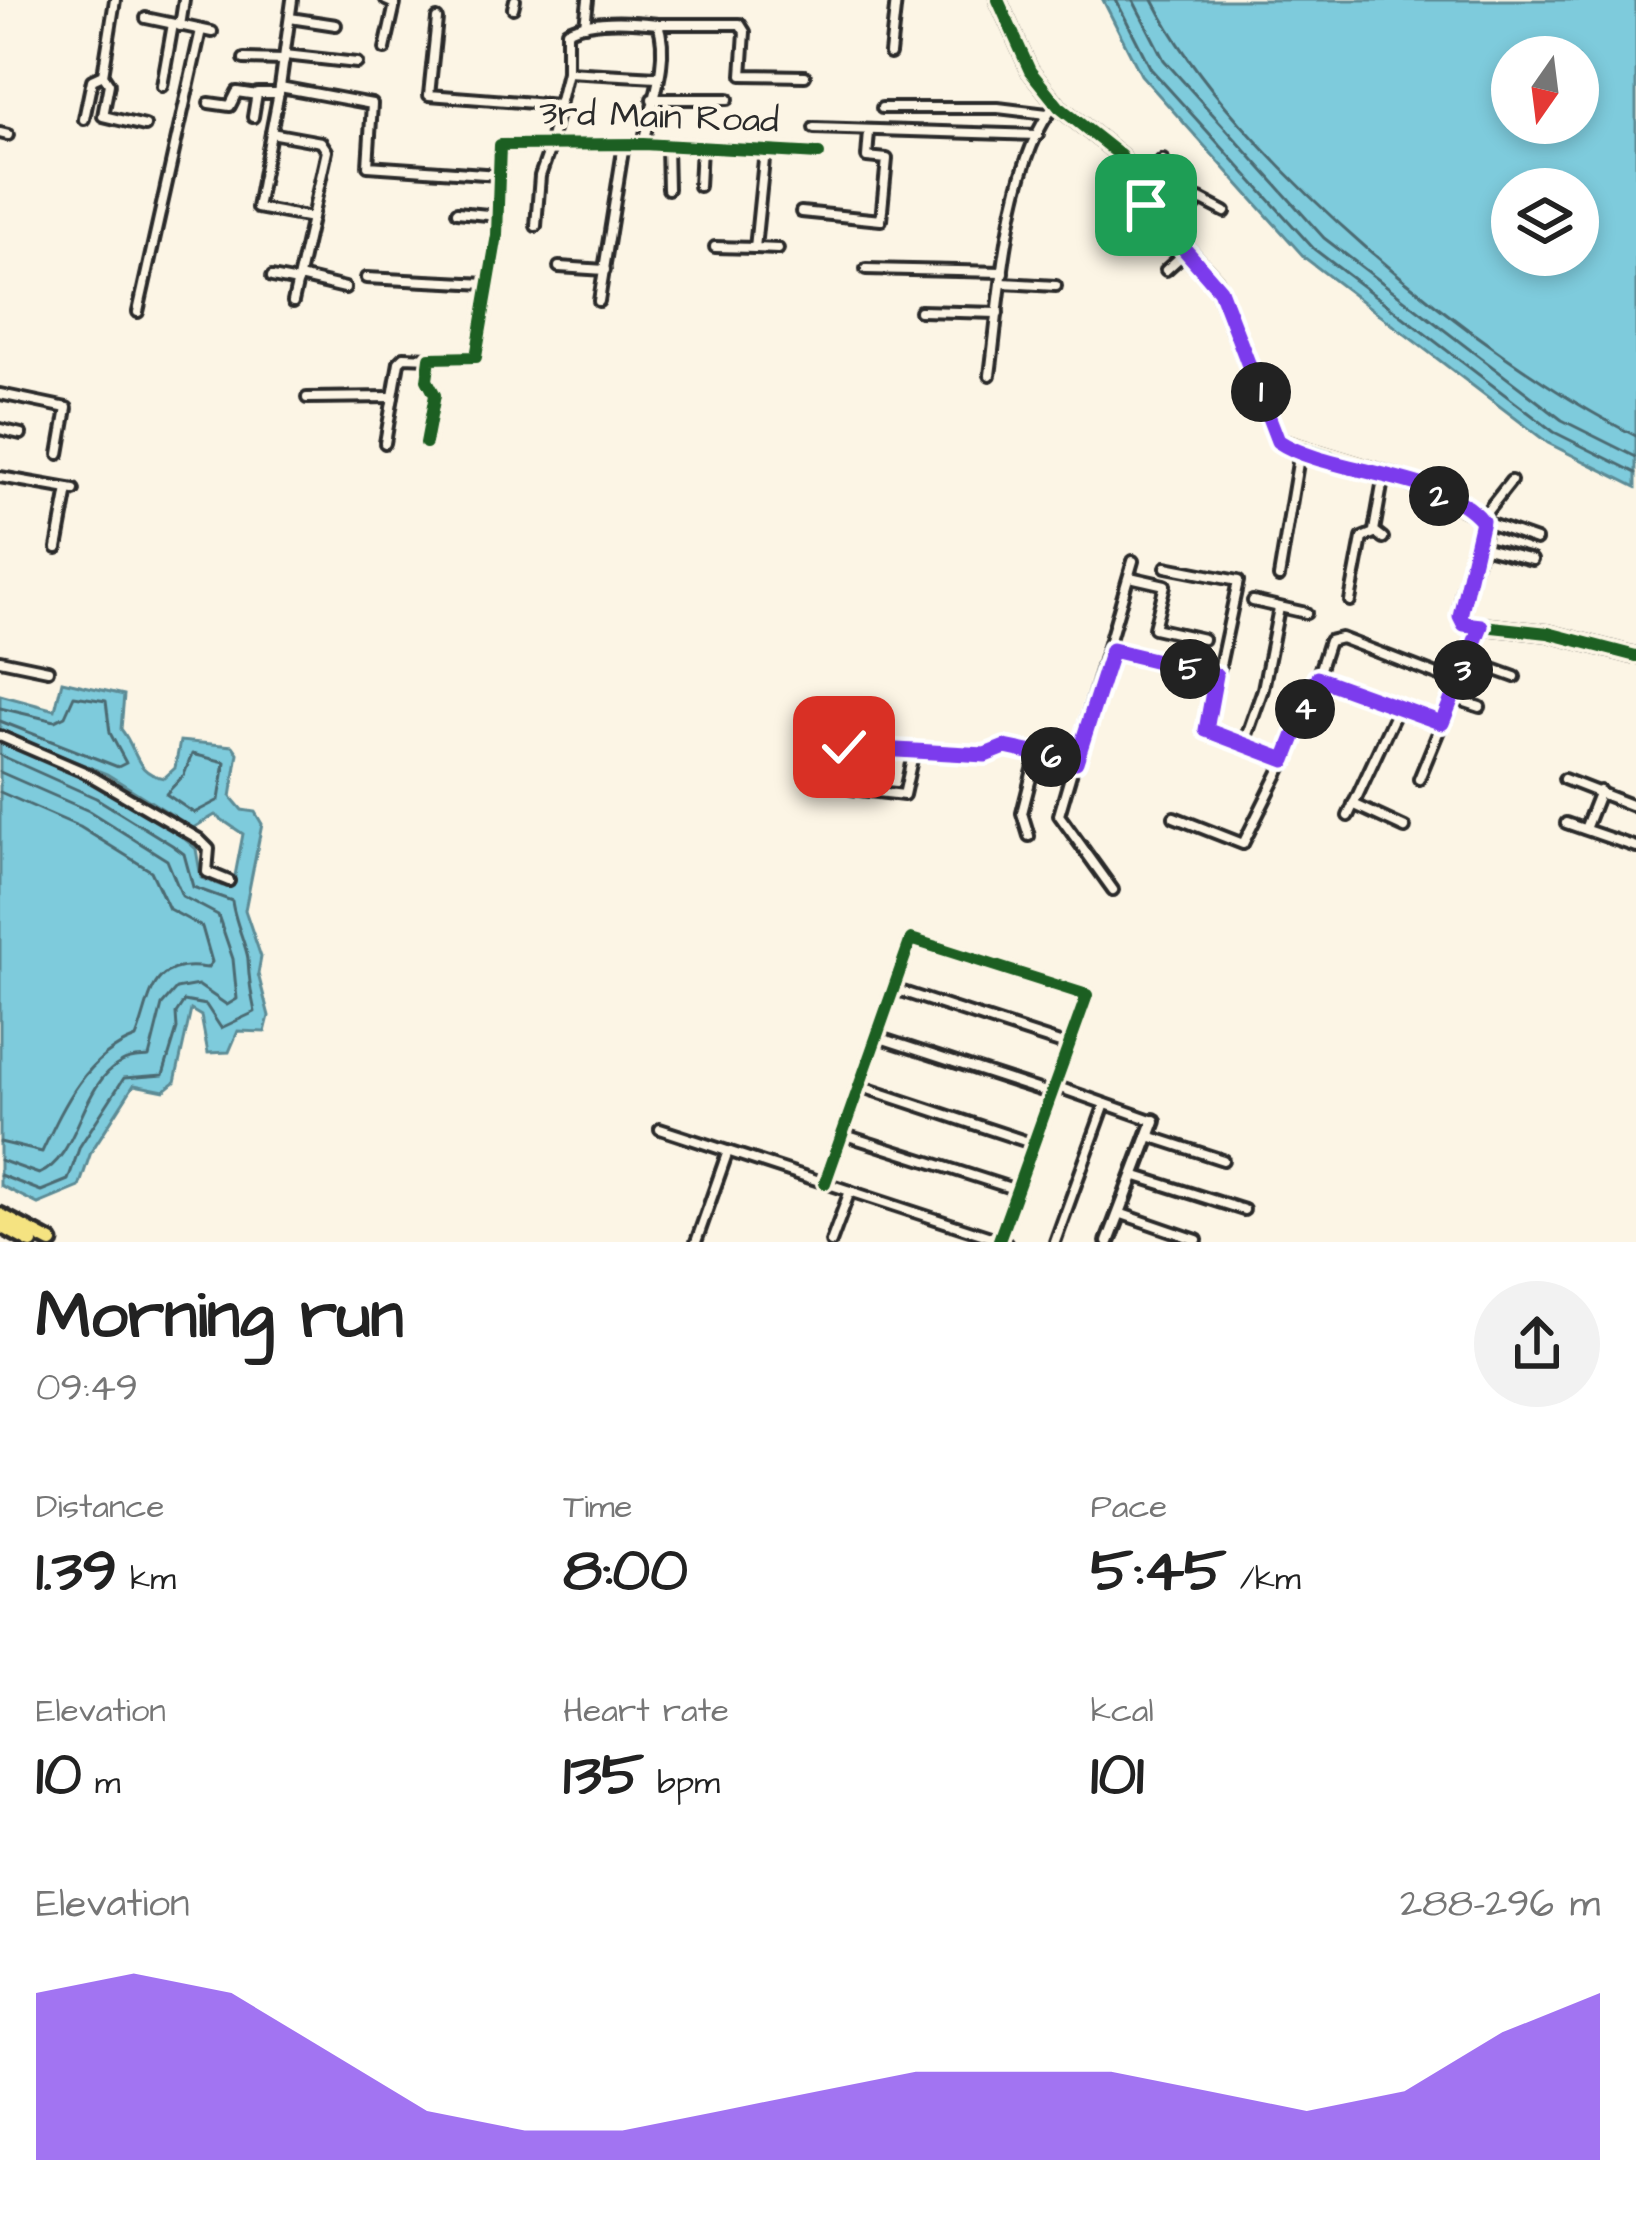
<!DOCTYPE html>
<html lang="en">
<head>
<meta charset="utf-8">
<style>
  body { margin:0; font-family:"Architects Daughter",sans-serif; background:#f2f2f2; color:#222; height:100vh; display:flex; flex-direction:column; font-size:45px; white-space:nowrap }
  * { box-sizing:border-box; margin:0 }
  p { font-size:39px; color:#767676 }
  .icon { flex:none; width:66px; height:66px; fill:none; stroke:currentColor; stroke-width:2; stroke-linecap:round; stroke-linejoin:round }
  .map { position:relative; height:1242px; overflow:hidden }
  .drawer { display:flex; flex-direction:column; background:#fff; flex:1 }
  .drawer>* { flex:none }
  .needle { width:78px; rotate:194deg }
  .controls { position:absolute; left:1491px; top:36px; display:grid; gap:24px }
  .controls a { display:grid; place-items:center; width:108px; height:108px; border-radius:50%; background:#fff; box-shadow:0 6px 18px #0003; font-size:60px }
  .pin { position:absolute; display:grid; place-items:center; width:102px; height:102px; color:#fff; margin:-51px; border-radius:24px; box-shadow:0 6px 18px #0006 }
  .km { position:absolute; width:60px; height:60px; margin:-30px; border-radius:50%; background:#222; color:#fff; font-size:33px; line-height:60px; text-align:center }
  .round { display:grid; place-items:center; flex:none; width:126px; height:126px; border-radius:63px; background:#f2f2f2 }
  .overview { display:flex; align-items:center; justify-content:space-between; height:204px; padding:0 36px }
  h1 { font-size:66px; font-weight:800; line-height:90px }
  .figures { display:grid; grid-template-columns:repeat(3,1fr); gap:18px; height:204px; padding:12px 36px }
  .figures div { display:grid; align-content:center }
  .figures b { font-size:60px; font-weight:800 }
  .figures small { font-size:33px; font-weight:400 }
  .figures p { font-size:33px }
  .chart { height:336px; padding:24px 36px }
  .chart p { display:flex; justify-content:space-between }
  .chart svg { width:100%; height:216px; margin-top:12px; fill:#7c3aed; opacity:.7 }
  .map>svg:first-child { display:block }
</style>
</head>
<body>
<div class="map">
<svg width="1636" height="1242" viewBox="0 0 1636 1242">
  <rect width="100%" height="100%" fill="#fcf5e5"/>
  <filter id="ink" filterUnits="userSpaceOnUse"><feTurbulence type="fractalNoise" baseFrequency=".00833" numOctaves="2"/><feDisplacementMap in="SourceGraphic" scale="24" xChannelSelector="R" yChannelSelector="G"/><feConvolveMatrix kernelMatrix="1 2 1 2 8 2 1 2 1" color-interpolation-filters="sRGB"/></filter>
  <g filter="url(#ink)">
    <g fill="#7ecbdc" stroke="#5d8b95" stroke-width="3" fill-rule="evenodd">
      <path d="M1103,0H1636V487L1548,443L1305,258L1141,75ZM1512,57H1578V123H1512ZM1512,189H1578V255H1512Z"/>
      <path d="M62,681L124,695L121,729C138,750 134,773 164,778L175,768L180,741L233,746L238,753L231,797L242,810L255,812L262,824L245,910L261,957L258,974L269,1016L265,1032L238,1031L229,1052L208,1053L201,1016L191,1010L175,1082L164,1091L134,1085L91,1152L79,1187L38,1204L0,1185V742C66,772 142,799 196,849L201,878L222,886L234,881L243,834L215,815L193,828L107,774L0,731V695L55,710Z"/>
    </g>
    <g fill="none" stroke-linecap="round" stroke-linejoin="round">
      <g stroke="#4c6b72" stroke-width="3">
        <polyline points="1116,0 1151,69 1314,249 1554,432 1636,473"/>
        <polyline points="1133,0 1164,60 1324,238 1562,420 1636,457"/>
        <path d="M1153,0C1232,156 1480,358 1636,436"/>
        <polyline points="0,708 55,721 65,716 74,696 106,701 110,733 126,763 118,767 0,721"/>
        <polygon points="192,754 225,762 219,800 194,813 166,794 184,775"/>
        <path d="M0,755L96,798L172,845L184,854L193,887L232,901C234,920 248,950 248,960C249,979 251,994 255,1012L221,1028L206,1005L184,1001L176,1013L177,1029L163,1075L124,1078L80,1146L68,1180L41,1191L0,1175"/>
        <path d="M0,772L89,811L167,860L182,896L218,915L233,959L237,999L227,1005L198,985L176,989L162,1005L149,1057C141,1058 130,1057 122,1062C79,1084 80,1157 39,1174L0,1160"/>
        <path d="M0,792L80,827L151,871L169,909L202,927L212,962L207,968C147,959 152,999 136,1038C86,1056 64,1105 42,1152L0,1142"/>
      </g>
      <g stroke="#2b2b2b" stroke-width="16">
        <g id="street">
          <polyline points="115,0 103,75 109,84 103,116 145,126"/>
          <polyline points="292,0 280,87 372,104 368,166 499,175"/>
          <polyline points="513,8 515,0"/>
          <polyline points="146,18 212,32"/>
          <polyline points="290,18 336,25"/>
          <polyline points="437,19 429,95 559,105"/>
          <polyline points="658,24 740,24 745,32 742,75 805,76"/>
          <polyline points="585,25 588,0"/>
          <polyline points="180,26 184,0"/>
          <polyline points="385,49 395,4 386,0"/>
          <polyline points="890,54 896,0"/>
          <polyline points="285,55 357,63"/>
          <polyline points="244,59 284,60"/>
          <polyline points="567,72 657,77"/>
          <polyline points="162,86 173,24"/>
          <polyline points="280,87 271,133 321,142 327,151 293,302"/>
          <polyline points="652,99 728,99"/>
          <polyline points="209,103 230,106 237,92 257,95"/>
          <polyline points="882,108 998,108 1047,114"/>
          <polyline points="253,117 257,93 279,93"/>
          <polyline points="84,119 92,80 103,75"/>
          <polyline points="814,128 1038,135"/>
          <polyline points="0,133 8,135"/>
          <polyline points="271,133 257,208 312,218"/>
          <path d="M550,142L567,72V31C590,18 632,21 658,24C671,60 650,107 643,144"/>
          <polyline points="667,145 668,189"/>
          <polyline points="765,150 755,248 778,249"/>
          <polyline points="1135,185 1163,160"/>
          <polyline points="699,186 701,147"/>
          <polyline points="457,212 498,216"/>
          <polyline points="801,212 881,220 887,159 867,157 869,132"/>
          <polyline points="1107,221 1125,166"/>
          <polyline points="536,226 540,176 552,142"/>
          <polyline points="1174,233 1200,199 1225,212"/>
          <polyline points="1116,236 1143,241 1166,227"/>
          <polyline points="715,247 755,248"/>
          <polyline points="559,267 605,270"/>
          <polyline points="866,269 1003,272"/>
          <polyline points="1166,270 1187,251"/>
          <polyline points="272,277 298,282"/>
          <polyline points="299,277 345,288"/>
          <polyline points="366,278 487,284"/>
          <polyline points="1002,283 1056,286"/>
          <polyline points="599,301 624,144"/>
          <polyline points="920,311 998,313"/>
          <polyline points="138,312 201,30"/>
          <path d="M990,375C1000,302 1007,160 1056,104"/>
          <polyline points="0,394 67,408 59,454"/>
          <polyline points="307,398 393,397"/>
          <polyline points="0,429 21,434"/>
          <polyline points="385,443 399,362 404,357 430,358"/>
          <polyline points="426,443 435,395 427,380 430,358 476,357 497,235 500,145 643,144 819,154"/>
          <polyline points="0,477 74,490"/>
          <polyline points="1481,519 1511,481"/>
          <polyline points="1482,521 1536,540"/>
          <polyline points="1383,538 1374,531 1384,474"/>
          <polyline points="1478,546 1532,560"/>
          <polyline points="57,548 68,489"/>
          <polyline points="1166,567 1238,581 1206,731 1285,760 1317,678"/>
          <polyline points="1130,577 1165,585 1154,628 1203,639"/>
          <polyline points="1279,577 1300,451"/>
          <polyline points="1253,601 1306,613"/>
          <polyline points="1350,601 1362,538 1374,533"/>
          <polyline points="1112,651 1216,675"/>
          <polyline points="0,660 48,670"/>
          <polyline points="1468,660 1515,677"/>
          <polyline points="1453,698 1480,707"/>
          <polyline points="1442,723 1317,678 1329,641 1341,638 1458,683"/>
          <polyline points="0,736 86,773 199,839 209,849 207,872 229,881"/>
          <polyline points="1244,743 1263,689 1279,608"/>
          <polyline points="844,747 985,755 1005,747 1076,762"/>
          <polyline points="1419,779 1482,626"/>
          <polyline points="1564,779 1636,807"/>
          <polyline points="851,789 904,795 914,750"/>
          <polyline points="1353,804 1405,828"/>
          <polyline points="1348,816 1398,708"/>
          <polyline points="1174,817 1243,844 1285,760"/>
          <polyline points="1566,823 1636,847"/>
          <polyline points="1585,829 1600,791"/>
          <polyline points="1029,836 1022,813 1037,754"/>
          <polyline points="1113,890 1059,815 1133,561"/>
          <polyline points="894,989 1069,1046"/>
          <polyline points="877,1037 1052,1094"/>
          <polyline points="859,1086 1034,1144"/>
          <polyline points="1055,1086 1154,1121"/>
          <polyline points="660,1129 1006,1242"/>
          <polyline points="842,1134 1017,1190"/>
          <polyline points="1149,1136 1223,1160"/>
          <polyline points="1133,1175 1244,1210"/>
          <polyline points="825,1183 911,939 1087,995 999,1240"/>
          <polyline points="1119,1213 1197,1240"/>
          <polyline points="696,1242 728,1151"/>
          <polyline points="831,1242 850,1191"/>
          <polyline points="1055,1242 1105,1104"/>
        </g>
      </g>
      <g stroke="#2b2b2b" stroke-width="20">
        <g id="secondary">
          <path d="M998,0L1030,71L1059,107L1121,156L1146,205L1215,280L1278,441L1396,477L1477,514C1496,546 1450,589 1464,624L1548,633L1636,656"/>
          <polyline points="1108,1242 1154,1121"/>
        </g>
      </g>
      <g stroke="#2b2b2b" stroke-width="21">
        <g id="primary">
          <polyline points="0,1215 51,1242"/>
          <polyline points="0,1225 31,1242"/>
        </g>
      </g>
      <use href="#street" stroke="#fcf5e5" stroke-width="8"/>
      <use href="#secondary" stroke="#fcf5e5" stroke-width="10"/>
      <use href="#primary" stroke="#f5e381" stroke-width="12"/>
      <g stroke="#fcf5e5" stroke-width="20">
        <g id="cycleway">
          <path d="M998,0L1030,71L1059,107L1121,156L1146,205L1215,280L1278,441L1396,477L1477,514C1496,546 1450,589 1464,624L1548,633L1636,656"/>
          <polyline points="426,443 435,395 427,380 430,358 476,357 497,235 500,145 643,144 819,154"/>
          <polyline points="825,1183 911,939 1087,995 999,1240"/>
        </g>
      </g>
      <use href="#cycleway" stroke="#1b5e20" stroke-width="12"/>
    </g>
  </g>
  <g fill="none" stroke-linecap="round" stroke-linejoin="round" filter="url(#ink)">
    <g stroke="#fff" stroke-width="24">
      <path id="route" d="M844,747L985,755L1005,747L1076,762L1112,650L1216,675L1206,730L1285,760L1317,678L1442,723L1481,626L1464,624L1460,616L1482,521C1444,472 1326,474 1278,441L1220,290L1146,205"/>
    </g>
    <use href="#route" stroke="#7c3aed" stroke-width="15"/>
  </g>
  <g text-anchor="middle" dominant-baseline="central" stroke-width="10" stroke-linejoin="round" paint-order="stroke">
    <g font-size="36" fill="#2b2b2b" stroke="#fcf5e5">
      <text transform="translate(659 117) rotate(2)">3rd Main Road</text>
    </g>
  </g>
</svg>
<div class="controls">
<a><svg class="needle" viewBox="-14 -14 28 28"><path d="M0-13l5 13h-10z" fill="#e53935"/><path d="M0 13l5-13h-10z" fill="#767676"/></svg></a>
<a><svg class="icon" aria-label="layers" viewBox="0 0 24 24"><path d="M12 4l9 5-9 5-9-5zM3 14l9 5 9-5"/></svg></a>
</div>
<div class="pin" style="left:1146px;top:205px;background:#1e9e55"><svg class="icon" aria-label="arrive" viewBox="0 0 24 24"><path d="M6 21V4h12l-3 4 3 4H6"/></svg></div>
<div class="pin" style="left:844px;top:747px;background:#d93025"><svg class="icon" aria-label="check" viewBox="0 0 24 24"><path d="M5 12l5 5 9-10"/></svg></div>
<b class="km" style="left:1261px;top:392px">1</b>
<b class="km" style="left:1439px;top:496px">2</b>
<b class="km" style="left:1463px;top:670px">3</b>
<b class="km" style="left:1305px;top:709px">4</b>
<b class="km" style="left:1190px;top:669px">5</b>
<b class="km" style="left:1051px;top:757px">6</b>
</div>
<section class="drawer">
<div class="overview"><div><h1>Morning run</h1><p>09:49</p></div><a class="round"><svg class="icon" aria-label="share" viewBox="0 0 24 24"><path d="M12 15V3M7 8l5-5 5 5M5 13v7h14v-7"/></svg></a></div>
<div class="figures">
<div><p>Distance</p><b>1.39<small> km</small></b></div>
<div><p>Time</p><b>8:00</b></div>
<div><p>Pace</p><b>5:45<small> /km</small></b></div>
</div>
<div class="figures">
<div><p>Elevation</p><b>10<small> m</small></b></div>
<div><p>Heart rate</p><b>135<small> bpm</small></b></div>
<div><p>kcal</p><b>101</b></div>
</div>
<div class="chart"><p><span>Elevation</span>288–296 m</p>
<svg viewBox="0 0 160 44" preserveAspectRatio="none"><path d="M0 44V10L10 6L20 10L30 22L40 34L50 38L60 38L70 34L80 30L90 26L100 26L110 26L120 30L130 34L140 30L150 18L160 10V44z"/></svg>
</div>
</section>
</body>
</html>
